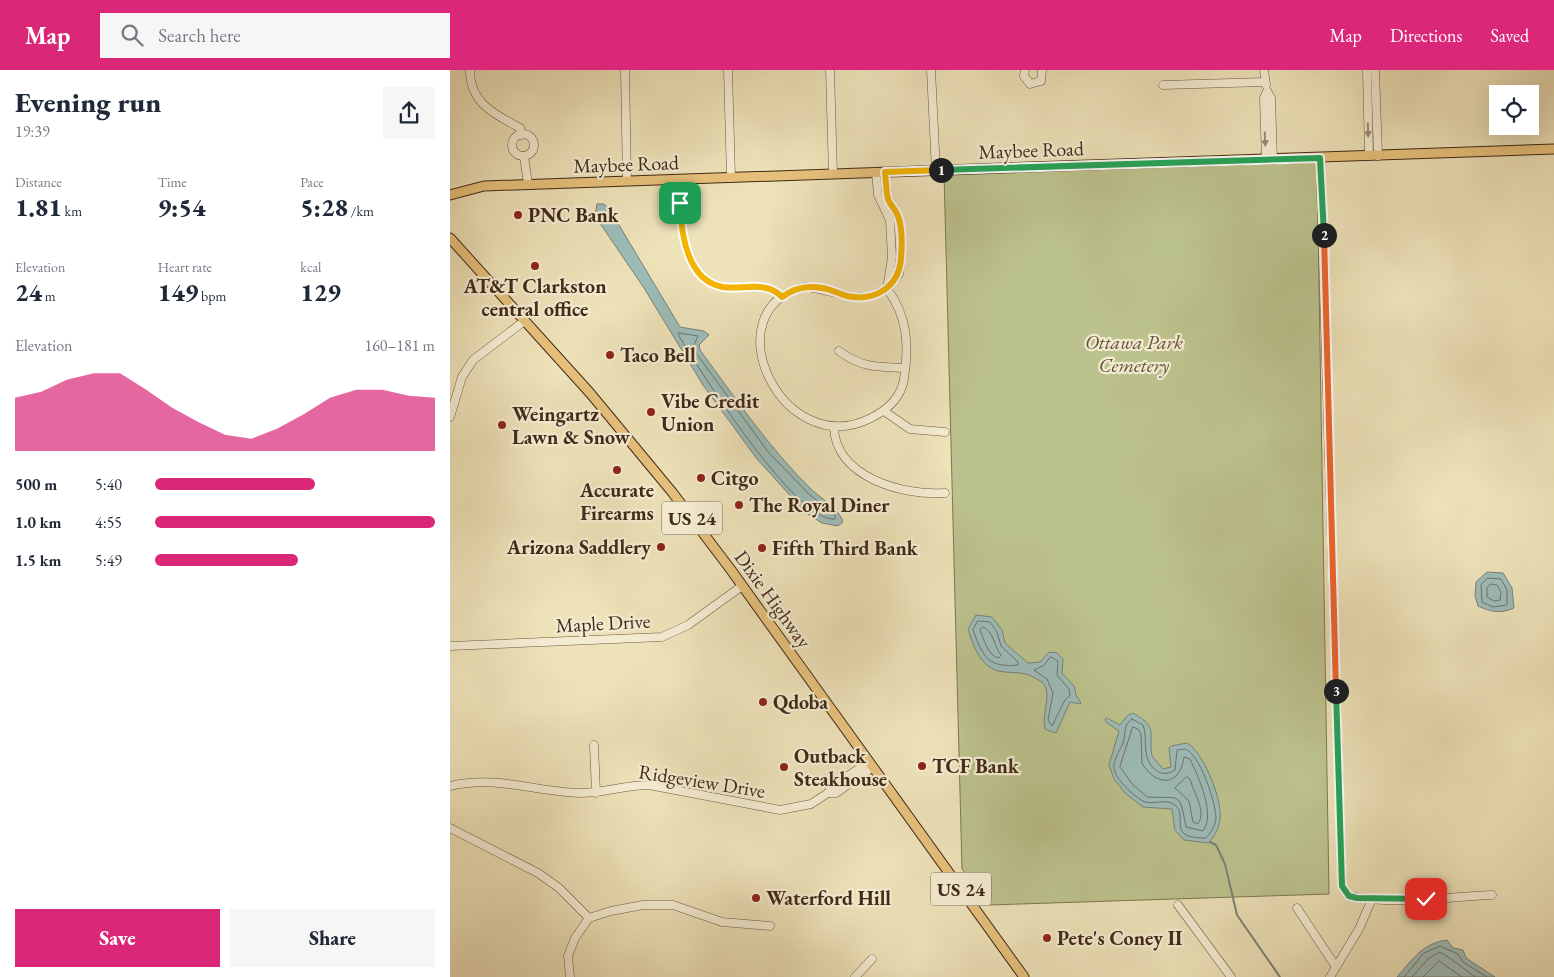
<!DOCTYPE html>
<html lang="en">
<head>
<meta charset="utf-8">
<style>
  body { margin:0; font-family:"EB Garamond",serif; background:#f6f6f7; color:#1f2937; height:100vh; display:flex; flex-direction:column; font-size:19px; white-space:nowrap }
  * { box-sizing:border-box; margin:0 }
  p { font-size:16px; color:#747a83 }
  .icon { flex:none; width:28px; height:28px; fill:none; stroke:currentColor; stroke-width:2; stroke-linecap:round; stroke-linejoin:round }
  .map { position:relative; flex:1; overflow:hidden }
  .panel { display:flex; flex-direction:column; background:#fff; width:450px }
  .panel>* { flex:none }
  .fabs { position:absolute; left:1039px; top:15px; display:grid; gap:10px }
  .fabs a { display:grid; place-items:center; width:50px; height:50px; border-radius:0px; background:#fff; box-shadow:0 5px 20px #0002; font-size:25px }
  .pin { position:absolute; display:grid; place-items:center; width:42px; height:42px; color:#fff; margin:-21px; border-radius:10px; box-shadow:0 2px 8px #0006 }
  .km { position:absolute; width:25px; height:25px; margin:-12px; border-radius:50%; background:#222; color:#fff; font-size:14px; line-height:25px; text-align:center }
  .round { display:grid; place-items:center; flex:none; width:52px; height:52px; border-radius:0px; background:#f6f6f7 }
  .summary { display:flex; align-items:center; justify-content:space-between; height:85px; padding:0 15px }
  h1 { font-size:28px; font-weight:800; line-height:38px }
  .stats { display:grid; grid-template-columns:repeat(3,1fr); gap:8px; height:85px; padding:5px 15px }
  .stats div { display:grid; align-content:center }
  .stats b { font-size:25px; font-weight:800 }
  .stats small { font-size:14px; font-weight:400 }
  .stats p { font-size:14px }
  .chart { height:140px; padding:10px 15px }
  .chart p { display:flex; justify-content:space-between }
  .chart svg { width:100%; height:90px; margin-top:5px; fill:#db2777; opacity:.7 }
  .primary-button { display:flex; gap:10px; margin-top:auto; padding:10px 15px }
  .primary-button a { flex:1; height:58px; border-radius:0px; background:#db2777; color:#fff; font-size:20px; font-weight:800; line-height:58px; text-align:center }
  .primary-button a+a { background:#f6f6f7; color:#1f2937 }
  ul { padding:0 15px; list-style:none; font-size:16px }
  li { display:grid; grid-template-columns:80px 60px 1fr; align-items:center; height:38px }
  li i { height:12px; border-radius:6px; background:#db2777 }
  header { display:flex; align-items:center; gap:30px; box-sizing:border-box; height:70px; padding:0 25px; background:#db2777; color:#fff }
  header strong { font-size:24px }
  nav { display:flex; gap:28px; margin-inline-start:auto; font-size:18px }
  .search { width:350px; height:45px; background:#f6f6f7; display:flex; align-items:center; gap:12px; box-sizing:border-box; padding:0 18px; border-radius:0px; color:#747a83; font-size:19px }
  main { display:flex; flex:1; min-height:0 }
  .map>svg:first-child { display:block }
</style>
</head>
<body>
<header>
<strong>Map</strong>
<div class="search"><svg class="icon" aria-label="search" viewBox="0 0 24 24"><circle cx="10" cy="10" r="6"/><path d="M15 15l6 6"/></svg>Search here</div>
<nav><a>Map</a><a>Directions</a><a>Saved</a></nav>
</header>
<main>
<section class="panel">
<div class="summary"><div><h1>Evening run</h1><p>19:39</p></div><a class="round"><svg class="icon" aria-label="share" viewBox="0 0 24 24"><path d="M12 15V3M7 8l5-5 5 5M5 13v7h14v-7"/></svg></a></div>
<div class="stats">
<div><p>Distance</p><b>1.81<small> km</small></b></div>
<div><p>Time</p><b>9:54</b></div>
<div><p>Pace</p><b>5:28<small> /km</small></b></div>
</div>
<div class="stats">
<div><p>Elevation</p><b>24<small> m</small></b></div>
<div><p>Heart rate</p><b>149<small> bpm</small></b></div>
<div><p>kcal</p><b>129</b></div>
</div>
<div class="chart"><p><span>Elevation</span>160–181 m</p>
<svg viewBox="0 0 160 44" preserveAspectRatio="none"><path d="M0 44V18L10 15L20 9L30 6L40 6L50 14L60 23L70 30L80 36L90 38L100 33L110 26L120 18L130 14L140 14L150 17L160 18V44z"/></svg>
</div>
<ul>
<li><b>500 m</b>5:40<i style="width:57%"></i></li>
<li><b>1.0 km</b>4:55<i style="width:100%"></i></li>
<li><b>1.5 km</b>5:49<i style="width:51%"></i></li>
</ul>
<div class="primary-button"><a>Save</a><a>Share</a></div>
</section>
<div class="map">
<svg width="1104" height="907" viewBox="0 0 1104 907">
  <rect width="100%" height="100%" fill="#eee2b9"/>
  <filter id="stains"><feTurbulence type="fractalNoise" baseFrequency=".004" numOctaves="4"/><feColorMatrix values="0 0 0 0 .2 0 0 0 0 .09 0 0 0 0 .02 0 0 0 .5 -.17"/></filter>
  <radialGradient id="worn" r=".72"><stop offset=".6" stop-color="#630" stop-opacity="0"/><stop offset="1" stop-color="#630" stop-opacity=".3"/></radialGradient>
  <polygon fill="#bcc28d" stroke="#7e7653" points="867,91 879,824 539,835 512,799 494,103"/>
  <g fill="#9dbcb9" stroke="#788279">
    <path d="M147,134H154L160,140L230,257L254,261L259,265L249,275L250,280C286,329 319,378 362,420C374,431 388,437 393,452L388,456L372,453L356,443L307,389L253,315L194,218L145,146Z"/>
    <path d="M1037,502L1053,503L1062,518L1064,538C1050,544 1041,542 1028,536L1025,526L1026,512Z"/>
    <path d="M526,545L542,547L552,560L555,573L578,593L590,592L599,582L607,583L613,589L612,603L624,616L626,625L631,633L630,634L620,632L606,663L595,659C591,643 602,628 594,614C592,611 588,610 585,608C570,598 551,607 538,596C527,587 522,572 518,559Z"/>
    <path d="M683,643C709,658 698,661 702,686L713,699L721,697L719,678L721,676L737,673C753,681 773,731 770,749C769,759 764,766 759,773L734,770L725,760L722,739L693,737L675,723L664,709L659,695L669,661L656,652L655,649L657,648L670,655L677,646Z"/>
    <path d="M997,870L1003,878L1013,880L1016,888L1045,907H947C963,889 973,873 997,870Z"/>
  </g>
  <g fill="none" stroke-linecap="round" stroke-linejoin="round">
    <g stroke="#6f7369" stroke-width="1">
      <path d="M229,263L248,266L244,275L246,283L319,383L360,425L385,445V449C346,453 250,301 229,266Z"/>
      <polygon points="1038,508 1051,509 1057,520 1057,535 1043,537 1032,532 1031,515"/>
      <polygon points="1041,514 1047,515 1051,522 1050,530 1044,531 1037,527 1037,518"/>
      <path d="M528,551L540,552L547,562L551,576L568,592V595C538,598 533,587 523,560Z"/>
      <path d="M533,557C544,561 544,577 551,585L549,588C538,586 534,570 530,560Z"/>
      <polygon points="601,587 608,591 607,605 619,619 620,625 615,630 602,656 598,650 603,623 597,609 584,600 593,596"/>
      <path d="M682,649L693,655C697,666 694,676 697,687C701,701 714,708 725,700L727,680L735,679C750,684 765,731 766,747C766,755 761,762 756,768C715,769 739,746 725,735C716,727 701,737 691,730C682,724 662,707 664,694C665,687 670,680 673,673C676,663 673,655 682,649Z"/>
      <path d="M683,657L688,659L691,664L692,693C706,717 730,717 734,687L740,689C748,706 766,745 753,761L736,757C729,720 731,729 697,727L683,715L670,697Z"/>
      <path d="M737,707L740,709C743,722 757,741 748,754L743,752L739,731L725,718Z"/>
      <polyline points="954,907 974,883 990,876 1008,884 1013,892 1037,907"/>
      <path d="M962,907L979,888L990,882C1002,889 1013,898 1025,907"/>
      <polyline points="973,907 989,891 1012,907"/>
    </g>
    <polyline stroke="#788279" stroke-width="2" points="760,772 766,775 775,794 787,845 830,907"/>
    <g stroke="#6c5841" stroke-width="9">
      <g id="minor">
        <path d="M20,0C20,33 44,44 70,58L72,65"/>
        <polyline points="175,0 177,111"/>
        <polyline points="278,0 281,108"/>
        <polyline points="380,0 383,104"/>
        <polyline points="481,0 486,101"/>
        <polyline points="575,0 574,6 580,14 591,11 592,0"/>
        <polyline points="814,0 816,15"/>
        <polyline points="917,0 919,86"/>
        <polyline points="925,0 928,86"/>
        <polyline points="713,15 814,12"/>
        <circle cx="73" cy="75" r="11"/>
        <polyline points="74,86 78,114"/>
        <path d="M870,88L892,816L899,826C945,835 996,827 1042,825"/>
        <polyline points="816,90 814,28 817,21 821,28 823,90"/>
        <polyline points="426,102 428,125 440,150 442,187 437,219 449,204 451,188 448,146 438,129 435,102"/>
        <path d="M230,133C231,162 236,210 273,217C293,220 316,210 332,227"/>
        <path d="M355,217C375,218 394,228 414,227C423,227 429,221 437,219C458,246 459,277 454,309C451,328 437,340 421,348C332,393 260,239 355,217Z"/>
        <path d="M389,281C412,298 427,297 455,298"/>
        <polyline points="434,341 460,359 495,362"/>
        <polyline points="0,347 12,307 23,290 73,252"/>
        <path d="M384,357C385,407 453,426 495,423"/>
        <polyline points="0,576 212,567 238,555 292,516"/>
        <polyline points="144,675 146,723"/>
        <polyline points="419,692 381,717 378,723 386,723 423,697"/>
        <path d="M0,716C46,705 86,722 130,723C154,723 175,715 199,715L330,740L361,734L378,723"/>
        <polyline points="0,758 88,803 109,818 139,848"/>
        <polyline points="728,835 781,907"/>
        <polyline points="847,838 886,897"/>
        <polyline points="120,907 118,886 125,868 139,848 161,841 193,835 223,835 272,852 320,856"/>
        <polyline points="405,907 422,889"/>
        <polyline points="880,907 909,859 922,829"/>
      </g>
    </g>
    <g stroke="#412a19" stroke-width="11">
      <g id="major">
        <polyline points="0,125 34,116 1104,79"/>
        <polyline points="0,168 140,323 222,422 281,500 574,907"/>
      </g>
    </g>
    <use href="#minor" stroke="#f4ecd2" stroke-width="8"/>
    <use href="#major" stroke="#e7c17c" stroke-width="9"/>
  </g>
  <defs><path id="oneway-solid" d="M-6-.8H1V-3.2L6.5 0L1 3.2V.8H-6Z" transform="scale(1.25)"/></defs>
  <g fill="#9a8b76">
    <use href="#oneway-solid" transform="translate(918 60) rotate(88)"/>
    <use href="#oneway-solid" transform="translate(815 69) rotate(88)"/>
  </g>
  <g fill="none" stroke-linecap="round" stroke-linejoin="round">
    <g stroke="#fff" stroke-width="10">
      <path id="split-1" d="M230,133C231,162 237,211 273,217C294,220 316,210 332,227C344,218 357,215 372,218C381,219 389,224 397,226C425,232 449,217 451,188C452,176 452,157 448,146C446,140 440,135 438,129C436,121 436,110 435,102L491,100"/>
    </g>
    <g stroke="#fff" stroke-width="10">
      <polyline id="split-2" points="491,100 870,88 874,165"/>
    </g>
    <g stroke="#fff" stroke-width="10">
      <polyline id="split-3" points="874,165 886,621"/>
    </g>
    <g stroke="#fff" stroke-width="10">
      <polyline id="split-4" points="886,621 892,816 899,826 907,828 976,829"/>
    </g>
    <use href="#split-1" stroke="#f5b400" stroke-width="6"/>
    <use href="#split-2" stroke="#22a559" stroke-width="6"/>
    <use href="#split-3" stroke="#f0652b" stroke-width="6"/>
    <use href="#split-4" stroke="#22a559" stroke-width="6"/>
  </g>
  <g fill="#8f2418" stroke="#f4ecd2" stroke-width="2">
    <circle cx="68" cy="145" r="5"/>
    <circle cx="85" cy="196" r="5"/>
    <circle cx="160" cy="285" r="5"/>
    <circle cx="201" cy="342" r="5"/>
    <circle cx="52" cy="355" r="5"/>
    <circle cx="167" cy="400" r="5"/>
    <circle cx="251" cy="408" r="5"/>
    <circle cx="289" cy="435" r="5"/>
    <circle cx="211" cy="477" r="5"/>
    <circle cx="312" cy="478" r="5"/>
    <circle cx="313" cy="632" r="5"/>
    <circle cx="472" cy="696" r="5"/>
    <circle cx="334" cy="697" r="5"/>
    <circle cx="306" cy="828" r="5"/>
    <circle cx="597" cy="868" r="5"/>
  </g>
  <g text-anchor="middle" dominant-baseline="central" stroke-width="4.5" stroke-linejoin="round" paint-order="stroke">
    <g fill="#f4ecd2" stroke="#776450" stroke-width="1">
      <rect x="212" y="431.5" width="60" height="33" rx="4"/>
      <rect x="481" y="802.5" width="60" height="33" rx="4"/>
    </g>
    <g font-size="19" font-weight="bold" fill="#412a19">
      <text x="242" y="448">US 24</text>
      <text x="511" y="819">US 24</text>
    </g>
    <g font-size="20" fill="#412a19" stroke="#f4ecd2">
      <text transform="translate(581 80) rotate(-2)">Maybee Road</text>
      <text transform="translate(176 94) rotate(-2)">Maybee Road</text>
      <text transform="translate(323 529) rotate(54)">Dixie Highway</text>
      <text transform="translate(153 553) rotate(-3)">Maple Drive</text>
      <text transform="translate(252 711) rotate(9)">Ridgeview Drive</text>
    </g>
    <g font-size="20" font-weight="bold" fill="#412a19" stroke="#f4ecd2" text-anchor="start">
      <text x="78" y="145">PNC Bank</text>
      <text x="85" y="216" text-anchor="middle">AT&amp;T Clarkston<tspan x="85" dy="23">central office</tspan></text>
      <text x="170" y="285">Taco Bell</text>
      <text x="211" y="331">Vibe Credit<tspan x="211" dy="23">Union</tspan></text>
      <text x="62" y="344">Weingartz<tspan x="62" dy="23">Lawn &amp; Snow</tspan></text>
      <text x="261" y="408">Citgo</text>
      <text x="167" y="420" text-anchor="middle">Accurate<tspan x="167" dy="23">Firearms</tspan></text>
      <text x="299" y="435">The Royal Diner</text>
      <text x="201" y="477" text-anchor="end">Arizona Saddlery</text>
      <text x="322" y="478">Fifth Third Bank</text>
      <text x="323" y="632">Qdoba</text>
      <text x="344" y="686">Outback<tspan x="344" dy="23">Steakhouse</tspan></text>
      <text x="482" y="696">TCF Bank</text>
      <text x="316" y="828">Waterford Hill</text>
      <text x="607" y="868">Pete's Coney II</text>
    </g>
    <g font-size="20" font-style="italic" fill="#605036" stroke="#f4ecd2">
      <text x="684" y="272">Ottawa Park<tspan x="684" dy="23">Cemetery</tspan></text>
    </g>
  </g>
  <rect width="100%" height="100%" filter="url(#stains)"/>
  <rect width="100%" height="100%" fill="url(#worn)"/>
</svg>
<div class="fabs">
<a><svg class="icon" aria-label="locate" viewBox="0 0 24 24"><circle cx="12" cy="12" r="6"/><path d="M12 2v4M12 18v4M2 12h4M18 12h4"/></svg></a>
</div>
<div class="pin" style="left:230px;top:133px;background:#1e9e55"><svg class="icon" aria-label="arrive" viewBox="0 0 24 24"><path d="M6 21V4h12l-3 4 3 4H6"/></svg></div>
<div class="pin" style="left:976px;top:829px;background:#d93025"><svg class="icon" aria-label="check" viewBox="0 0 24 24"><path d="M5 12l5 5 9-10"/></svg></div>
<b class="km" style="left:491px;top:100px">1</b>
<b class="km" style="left:874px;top:165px">2</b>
<b class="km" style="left:886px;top:621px">3</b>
</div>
</main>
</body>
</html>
